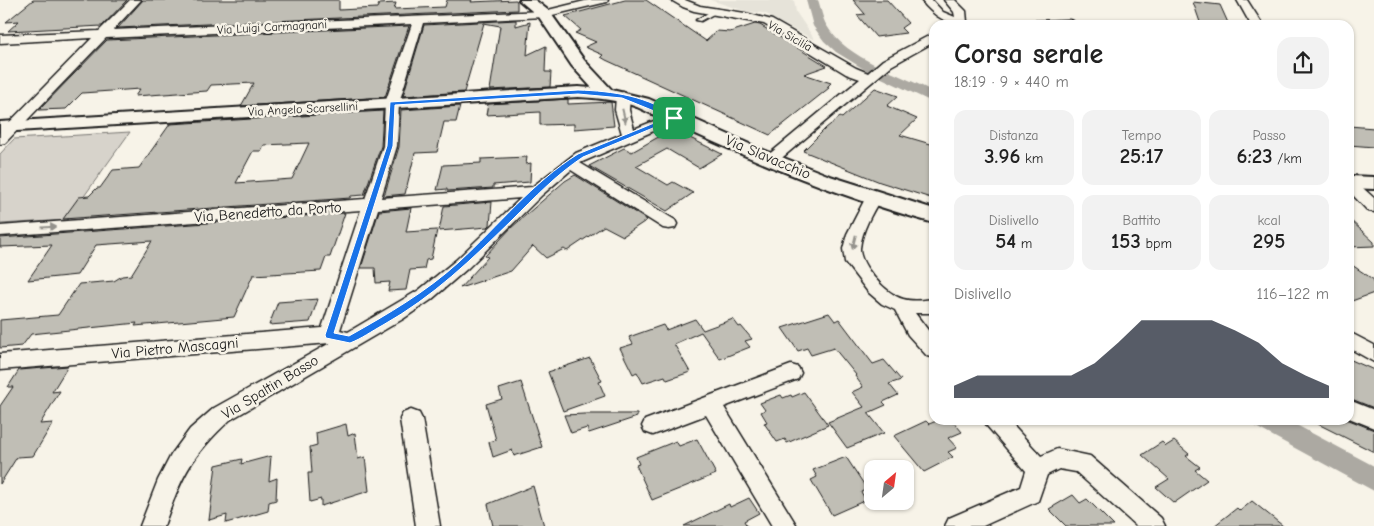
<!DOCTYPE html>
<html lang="it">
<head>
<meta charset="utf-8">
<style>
  body { margin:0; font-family:"Comic Neue",sans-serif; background:#f2f2f2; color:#222; height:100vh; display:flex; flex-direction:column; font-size:19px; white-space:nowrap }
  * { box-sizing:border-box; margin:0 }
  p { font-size:16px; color:#767676 }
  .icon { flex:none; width:28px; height:28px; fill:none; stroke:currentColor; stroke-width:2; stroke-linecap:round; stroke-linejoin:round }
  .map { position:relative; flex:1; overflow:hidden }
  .panel { position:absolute; left:929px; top:20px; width:425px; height:405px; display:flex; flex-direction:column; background:#fff; border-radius:15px; box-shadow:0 1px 4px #0004 }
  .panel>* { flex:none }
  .needle { width:32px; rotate:29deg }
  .buttons { position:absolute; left:864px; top:460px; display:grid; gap:10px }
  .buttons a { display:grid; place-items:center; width:50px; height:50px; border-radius:10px; background:#fff; box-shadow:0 1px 4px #0004; font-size:25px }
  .pin { position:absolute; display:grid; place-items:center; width:42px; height:42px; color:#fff; margin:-21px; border-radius:10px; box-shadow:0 2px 8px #0006 }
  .round { display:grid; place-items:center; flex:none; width:52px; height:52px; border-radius:15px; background:#f2f2f2 }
  .summary { display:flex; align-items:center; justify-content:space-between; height:85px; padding:0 25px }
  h1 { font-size:28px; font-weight:800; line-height:38px }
  .stats { display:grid; grid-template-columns:repeat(3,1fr); gap:8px; height:85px; padding:5px 25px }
  .stats div { display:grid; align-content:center; border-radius:12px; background:#f2f2f2; text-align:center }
  .stats b { font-size:21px; font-weight:800 }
  .stats small { font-size:14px; font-weight:400 }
  .stats p { font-size:14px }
  .chart { height:140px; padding:10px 25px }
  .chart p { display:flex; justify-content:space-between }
  .chart svg { width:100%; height:90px; margin-top:5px; fill:#111827; opacity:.7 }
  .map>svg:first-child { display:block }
</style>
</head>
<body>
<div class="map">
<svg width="1374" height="526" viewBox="0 0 1374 526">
  <rect width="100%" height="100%" fill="#f7f3e8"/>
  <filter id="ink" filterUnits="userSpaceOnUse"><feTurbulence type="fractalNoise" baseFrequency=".02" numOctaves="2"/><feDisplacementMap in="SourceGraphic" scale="10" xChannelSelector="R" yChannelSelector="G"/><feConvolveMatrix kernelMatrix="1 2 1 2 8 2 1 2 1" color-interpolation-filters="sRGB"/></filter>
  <g filter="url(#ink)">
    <polygon fill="#e6e3d9" points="710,0 794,0 796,12 815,40 770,18 770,16 764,13 748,12"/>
    <polygon fill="#d7d3cb" stroke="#7a7874" points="130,132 67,220 0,224 0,154 14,139"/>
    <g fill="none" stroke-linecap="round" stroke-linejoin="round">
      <g fill="#aca9a2" fill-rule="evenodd">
        <path d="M806,0H818C821,8 822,18 827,26C846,59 901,74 934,92V103L867,71L836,52L824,41L813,26Z"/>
        <polygon points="1253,420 1287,420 1374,466 1374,491 1256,427"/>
      </g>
    </g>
    <g fill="#c0beb5" stroke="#1c1c1c" fill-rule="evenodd">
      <polygon points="33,0 127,0 102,26 8,31 19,21 6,22"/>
      <polygon points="143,0 339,0 339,10 377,8 379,4 396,3 394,9 445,7 447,0 472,0 471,2 516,0 517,2 517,10 118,28"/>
      <polygon points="625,0 646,0 706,41 717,31 730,32 755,24 760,25 827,66 804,74 831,83 827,87 829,88 770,135 606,60 601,57 603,55 585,47 596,42 575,33 581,30 565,16"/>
      <polygon points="853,0 887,0 908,23 901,28 906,33 876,37 857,15 865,14"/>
      <polygon points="1193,2 1220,5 1229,25 1201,25"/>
      <polygon points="516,20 516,26 530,22 527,55 546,46 545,72 551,72 550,87 490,90 500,26 484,23 464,92 403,96 424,25"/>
      <polygon points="409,26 385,97 241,106 254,83 211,85 207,91 135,96 140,89 82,93 66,109 39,110 107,40"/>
      <polygon points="875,88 898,96 887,106 917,119 900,135 934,145 934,199 880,182 803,151 826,128 840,117 842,118"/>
      <polygon points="568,99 568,104 611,102 614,126 574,129 574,124 540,125 540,112 486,115 488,104"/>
      <polygon points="460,106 456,122 444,122 437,152 415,153 405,194 384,196 399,147 401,110"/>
      <path d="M383,111L381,146L364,195L351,196L350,198L63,219L79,197L89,196L97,188H100L113,170L139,168L170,124ZM309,143L292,179L236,183L253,151H261L264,145Z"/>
      <polygon points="1349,126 1374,128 1374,147 1349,145"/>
      <polygon points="676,127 692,134 688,137 722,154 699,168 667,149 636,166 668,185 673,182 693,193 667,211 589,166 624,148 632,152"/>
      <polygon points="527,157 526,164 531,163 530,182 493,185 493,188 447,191 447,189 437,190 443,165 481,163 481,159"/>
      <polygon points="575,175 647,220 623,236 604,226 567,251 564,249 546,258 533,246 511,271 460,288 488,257 485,256 511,228 565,181"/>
      <polygon points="492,202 490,225 488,227 439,231 444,206"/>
      <polygon points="411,208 406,232 437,230 431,259 426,260 424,269 410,270 406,290 388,291 390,282 376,283 375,268 361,268 379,211"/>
      <polygon points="345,213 330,257 326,257 321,271 253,275 234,317 135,326 137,323 31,334 22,346 0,348 0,320 58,315 79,284 114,281 122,276 131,275 152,241 96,245 77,275 28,280 52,245 0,247 0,238"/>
      <polygon points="1349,219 1374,242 1374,246 1349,247"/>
      <polygon points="1349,263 1374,280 1374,293 1349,302"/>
      <polygon points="318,299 310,322 269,325 278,302"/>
      <polygon points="829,313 835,321 839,319 873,364 884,360 901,380 889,384 898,395 883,402 886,405 868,413 884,433 847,448 828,422 864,407 852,392 863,387 855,376 856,375 834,348 811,355 807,348 798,351 782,328"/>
      <polygon points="695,319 703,330 733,319 739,327 741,326 752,339 745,341 750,347 720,359 701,332 674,344 690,372 667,380 665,376 643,383 637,372 633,374 620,348 633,344 629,337 663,325 666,330"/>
      <polygon points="590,358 602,381 599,382 605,396 563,411 548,372"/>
      <polygon points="1349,359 1374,370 1374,408 1349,398"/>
      <polygon points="68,366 52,392 60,391 40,424 53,423 33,456 17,457 0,484 0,406 13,387 8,387 19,370"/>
      <polygon points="521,382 542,447 514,456 512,450 493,457 489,442 496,440 486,404 502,399 499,389"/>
      <polygon points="804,392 828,425 787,443 785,439 777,442 764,423 767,422 761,412 765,410 760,403 781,395 783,398 791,395 792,397"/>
      <polygon points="584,414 637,414 637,417 589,433 587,428 571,433 564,415"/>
      <polygon points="939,420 952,420 962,432 948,438 957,448 948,452 953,457 924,472 894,436 926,421 929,424"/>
      <polygon points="1310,420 1349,420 1374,430 1374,452"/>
      <polygon points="346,424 348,436 355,433 358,459 365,457 369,491 321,506 321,499 310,502 308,473 312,473 310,447 317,445 316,433"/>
      <polygon points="697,439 716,474 652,500 636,465 639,464 636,457 676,441 679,446"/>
      <polygon points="1174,441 1189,454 1186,456 1200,467 1195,470 1207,480 1174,503 1156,487 1169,479 1142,455 1162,442 1166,446"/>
      <polygon points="271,456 269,481 277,478 276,500 269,502 268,511 226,523 227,515 209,520 216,465 242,459 241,464"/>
      <polygon points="846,457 867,489 861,492 866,500 832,515 811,480 817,477 813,470"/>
      <polygon points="533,486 544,526 493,526 488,504"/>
      <polygon points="1073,495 1080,503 1087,499 1114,526 1066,526 1049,509"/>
      <polygon points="749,498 759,513 744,521 747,526 684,526 729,504 730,507"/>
      <polygon points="1252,501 1283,526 1214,526 1237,508 1240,511"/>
    </g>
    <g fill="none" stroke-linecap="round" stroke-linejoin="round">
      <g stroke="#1c1c1c" stroke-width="3">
        <polygon id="service" points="715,9 718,11 717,12 701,21 696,20"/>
      </g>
      <g stroke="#1c1c1c" stroke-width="3">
        <g id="minor">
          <path d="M130,0H141L113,30L544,11L589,0H608L607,2L544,17L423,23L399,103L397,146L381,198L532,187L576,153L622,134L615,110L616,96L623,92L630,96L629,110L634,129L674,113L681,117L679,120L580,163L675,220L677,224L675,228L669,229L663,228L571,170L542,195L468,268L431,300L403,319L230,420C191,456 181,477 164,526H140L158,480L171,455L190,429L214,408L330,343L0,370V354L322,328L361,210L0,236V226L365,199L383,146L385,103L412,24L106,38L5,143L0,144V132L92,38L0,43V35L99,31ZM521,198L456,260L419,290L348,332L340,330L378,209Z"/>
          <polygon points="671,0 685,0 700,6 745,13 772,20 856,68 868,73 883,60 934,33 934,42 891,66 777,162 767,162 765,159 767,156 860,79 846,74 764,24 694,11 683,7"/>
          <path d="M921,0H932L943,12L955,17L954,12L944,0H955L966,11L967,22L970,25C948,25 934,17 921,0Z"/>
          <polygon points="1237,0 1247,0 1263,25 1251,25"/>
          <polygon points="1069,20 1073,21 1075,23 1073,25 998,25 1004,22"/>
          <polygon points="1349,178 1354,180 1374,198 1374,212 1368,211 1349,191"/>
          <path d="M873,193L879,195L881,198C872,213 862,230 860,248C859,265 886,294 903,299C913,302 924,300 934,299V313H915L934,338V358L927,356L908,335L895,310L882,304L868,292L845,262L843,249L847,234L867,195Z"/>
          <polygon points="1349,332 1374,345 1374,362 1349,348"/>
          <polygon points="791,365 798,367 801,373 798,379 724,407 797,526 772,526 706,415 653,435 645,432 642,426 645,420"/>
          <polygon points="1349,400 1374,410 1374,428 1349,418"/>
          <polygon points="411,410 419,413 422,419 440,526 416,526 400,419 403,413"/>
          <polygon points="984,420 1008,420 1041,456 1057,449 1090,456 1161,518 1165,526 1136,526 1076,472 1059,469 1047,475 1038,501 983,526 945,526 949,518 1021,487 1026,471 987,426"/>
        </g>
      </g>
      <g stroke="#1c1c1c" stroke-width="4">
        <g id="tertiary">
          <path d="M519,0H535L549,11L584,60L612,90L649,99L756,147L830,176L934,209V223C831,195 733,152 637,107C618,100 598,98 578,97L0,132V122L578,87L592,88L572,66L539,17Z"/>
          <polygon points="1349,176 1374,177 1374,189 1349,188"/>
        </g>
      </g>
      <use href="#service" fill="#f7f3e8" fill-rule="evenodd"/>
      <use href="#minor" fill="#f7f3e8" fill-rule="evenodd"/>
      <use href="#tertiary" fill="#f7f3e8" fill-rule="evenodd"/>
    </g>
    <defs><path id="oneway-solid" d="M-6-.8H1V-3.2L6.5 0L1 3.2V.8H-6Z" transform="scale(1.25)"/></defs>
    <g fill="#94928c">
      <use href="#oneway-solid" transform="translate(624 116) rotate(77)"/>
      <use href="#oneway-solid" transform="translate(49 227) rotate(-4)"/>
      <use href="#oneway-solid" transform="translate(854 242) rotate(104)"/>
    </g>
  </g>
  <path fill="#1a73e8" stroke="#fff" fill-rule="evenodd" d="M578,90C612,91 650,96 677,118L583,157C557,174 534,198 512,220C472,259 433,297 383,325C372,331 361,339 350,343L326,338L325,335L387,146L390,102ZM578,94L622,98L669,117L578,154C533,182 498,226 459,262C426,292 388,314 349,336L334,333L393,146L395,105Z"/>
  <g text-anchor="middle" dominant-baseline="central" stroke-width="5" stroke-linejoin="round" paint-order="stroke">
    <g font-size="12" fill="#1c1c1c" stroke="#f7f3e8">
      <text transform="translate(272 27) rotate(-3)">Via Luigi Carmagnani</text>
      <text transform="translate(790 36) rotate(30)">Via Sicilia</text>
      <text transform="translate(303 109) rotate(-3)">Via Angelo Scarsellini</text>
    </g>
    <g font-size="15" fill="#1c1c1c" stroke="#f7f3e8">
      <text transform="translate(768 157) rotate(23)">Via Slavacchio</text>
      <text transform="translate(268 212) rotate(-4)">Via Benedetto da Porto</text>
      <text transform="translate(175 348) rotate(-5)">Via Pietro Mascagni</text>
      <text transform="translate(270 387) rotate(-31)">Via Spaltin Basso</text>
    </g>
  </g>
</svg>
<div class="buttons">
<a><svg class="needle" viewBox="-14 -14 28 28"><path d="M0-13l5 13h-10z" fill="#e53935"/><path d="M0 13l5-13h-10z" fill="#767676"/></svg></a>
</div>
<div class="pin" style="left:674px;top:118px;background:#1e9e55"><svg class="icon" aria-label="arrive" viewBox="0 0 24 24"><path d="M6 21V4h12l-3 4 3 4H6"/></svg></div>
<section class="panel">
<div class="summary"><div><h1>Corsa serale</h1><p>18:19 · 9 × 440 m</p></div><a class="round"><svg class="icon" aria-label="share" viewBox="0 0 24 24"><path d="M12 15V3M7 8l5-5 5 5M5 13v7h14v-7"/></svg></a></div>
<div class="stats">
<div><p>Distanza</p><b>3.96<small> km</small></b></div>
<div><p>Tempo</p><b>25:17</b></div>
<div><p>Passo</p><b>6:23<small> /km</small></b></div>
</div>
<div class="stats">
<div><p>Dislivello</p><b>54<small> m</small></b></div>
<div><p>Battito</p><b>153<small> bpm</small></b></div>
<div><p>kcal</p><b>295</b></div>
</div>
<div class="chart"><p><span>Dislivello</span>116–122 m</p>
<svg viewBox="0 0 160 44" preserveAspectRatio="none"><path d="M0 44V38L10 33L20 33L30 33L40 33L50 33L60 27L70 17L80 6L90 6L100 6L110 6L120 11L130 17L140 27L150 33L160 38V44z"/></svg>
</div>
</section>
</div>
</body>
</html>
